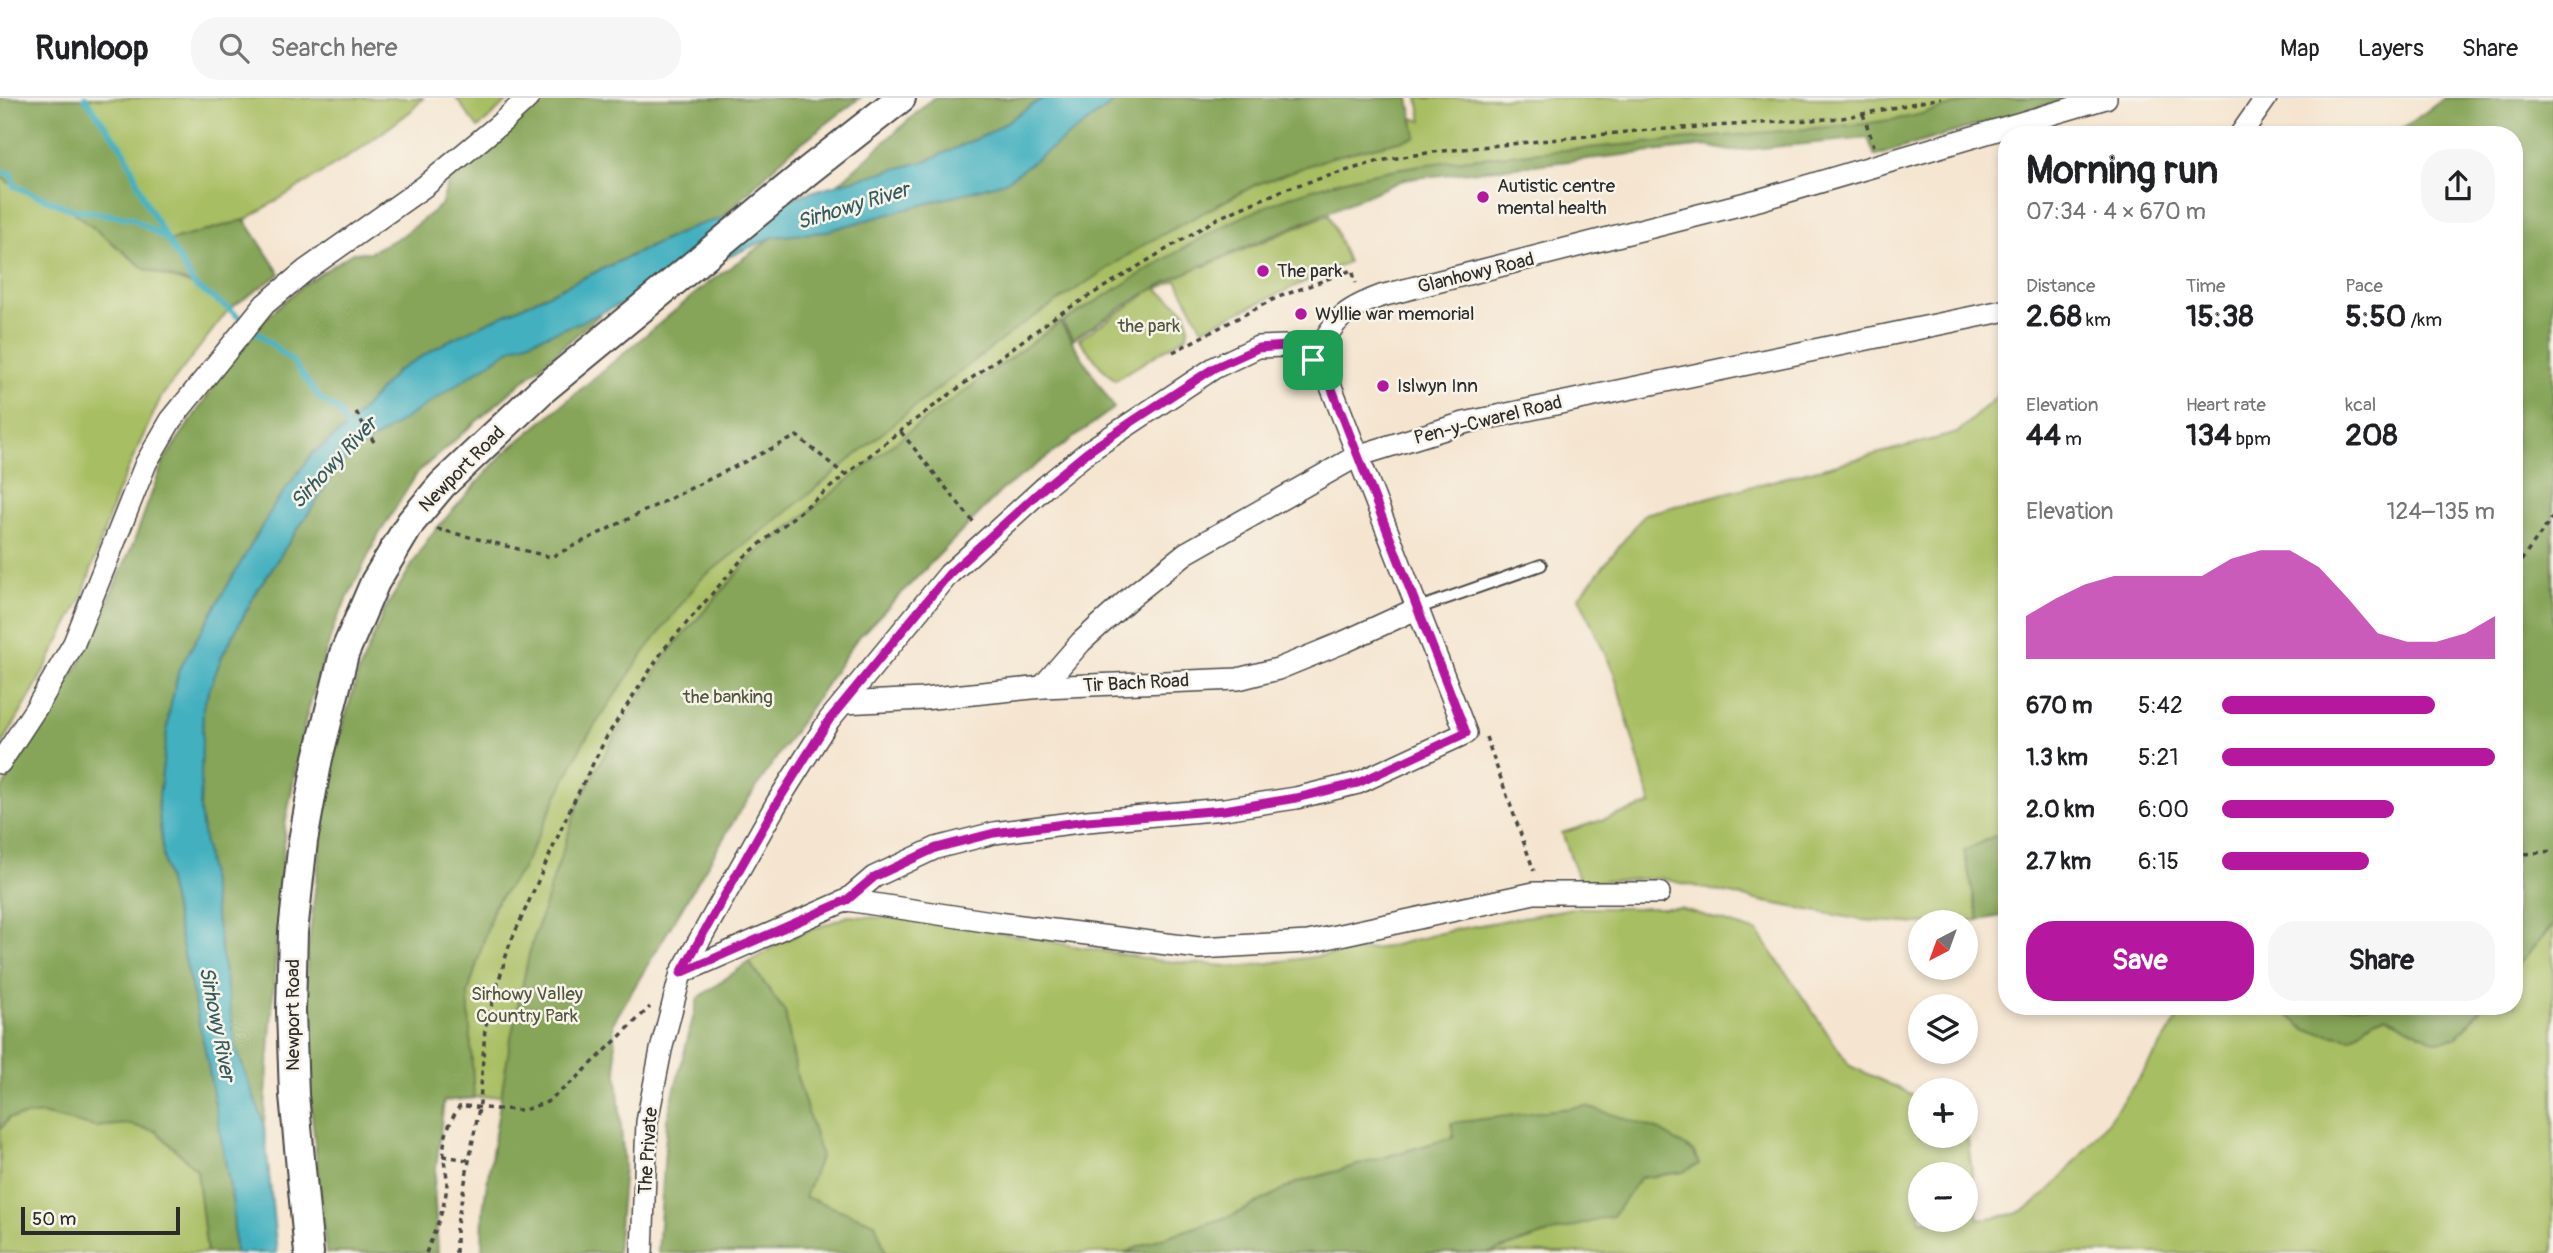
<!DOCTYPE html>
<html lang="en">
<head>
<meta charset="utf-8">
<style>
  body { margin:0; font-family:Pangolin,sans-serif; background:#f6f6f6; color:#202124; height:100vh; display:flex; flex-direction:column; font-size:26px; white-space:nowrap }
  * { box-sizing:border-box; margin:0 }
  p { font-size:23px; color:#757577 }
  .icon { flex:none; width:38px; height:38px; fill:none; stroke:currentColor; stroke-width:2; stroke-linecap:round; stroke-linejoin:round }
  .map { position:relative; flex:1; overflow:hidden }
  .details { position:absolute; left:1998px; top:28px; width:525px; height:889px; display:flex; flex-direction:column; background:#fff; border-radius:28px; box-shadow:0 4px 10px #0003 }
  .details>* { flex:none }
  .needle { width:46px; rotate:221deg }
  .tools { position:absolute; left:1908px; top:812px; display:grid; gap:14px }
  .tools a { display:grid; place-items:center; width:70px; height:70px; border-radius:50%; background:#fff; box-shadow:0 4px 10px #0003; font-size:35px }
  .scale { position:absolute; left:21px; bottom:18px; width:159px; box-sizing:border-box; padding-left:7px; border:4px solid #2b2b2b; border-top:0; font-size:19px; line-height:24px; white-space:nowrap; color:#2b2b2b; -webkit-text-stroke:5px #f7f3e8; paint-order:stroke }
  .pin { position:absolute; display:grid; place-items:center; width:60px; height:60px; color:#fff; margin:-30px; border-radius:14px; box-shadow:0 4px 10px #0006 }
  .round { display:grid; place-items:center; flex:none; width:74px; height:74px; border-radius:28px; background:#f6f6f6 }
  .overview { display:flex; align-items:center; justify-content:space-between; height:119px; padding:0 28px }
  h1 { font-size:38px; font-weight:700; line-height:52px }
  .figures { display:grid; grid-template-columns:repeat(3,1fr); gap:10px; height:119px; padding:7px 28px }
  .figures div { display:grid; align-content:center }
  .figures b { font-size:30px; font-weight:700 }
  .figures small { font-size:19px; font-weight:400 }
  .figures p { font-size:19px }
  .chart { height:196px; padding:14px 28px }
  .chart p { display:flex; justify-content:space-between }
  .chart svg { width:100%; height:126px; margin-top:7px; fill:#b5179e; opacity:.7 }
  .primary-button { display:flex; gap:14px; margin-top:auto; padding:14px 28px }
  .primary-button a { flex:1; height:80px; border-radius:28px; background:#b5179e; color:#fff; font-size:28px; font-weight:700; line-height:80px; text-align:center }
  .primary-button a+a { background:#f6f6f6; color:#202124 }
  ul { padding:0 28px; list-style:none; font-size:23px }
  li { display:grid; grid-template-columns:112px 84px 1fr; align-items:center; height:52px }
  li i { height:18px; border-radius:9px; background:#b5179e }
  header { display:flex; align-items:center; gap:42px; box-sizing:border-box; height:98px; padding:0 35px; background:#fff; border-bottom:2px solid #e0e0e0 }
  header strong { font-size:33px }
  nav { display:flex; gap:38px; margin-inline-start:auto; font-size:24px }
  .search { width:490px; height:63px; background:#f6f6f6; display:flex; align-items:center; gap:18px; box-sizing:border-box; padding:0 24px; border-radius:28px; color:#757577; font-size:26px }
  .map>svg:first-child { display:block }
</style>
</head>
<body>
<header>
<strong>Runloop</strong>
<div class="search"><svg class="icon" aria-label="search" viewBox="0 0 24 24"><circle cx="10" cy="10" r="6"/><path d="M15 15l6 6"/></svg>Search here</div>
<nav><a>Map</a><a>Layers</a><a>Share</a></nav>
</header>
<div class="map">
<svg width="2553" height="1155" viewBox="0 0 2553 1155">
  <rect width="100%" height="100%" fill="#f7f3e8"/>
  <filter id="ink" filterUnits="userSpaceOnUse"><feTurbulence type="fractalNoise" baseFrequency=".0143" numOctaves="2"/><feDisplacementMap in="SourceGraphic" scale="14" xChannelSelector="R" yChannelSelector="G"/><feConvolveMatrix kernelMatrix="1 2 1 2 8 2 1 2 1" color-interpolation-filters="sRGB"/></filter>
  <filter id="wash" filterUnits="userSpaceOnUse"><feTurbulence type="fractalNoise" baseFrequency=".00686" numOctaves="4" result="noise"/><feDisplacementMap in="SourceGraphic" scale="28" xChannelSelector="R" yChannelSelector="G"/><feGaussianBlur stdDeviation="1.57" result="paint"/><feColorMatrix in="noise" values="0 0 0 0 0 0 0 0 0 0 0 0 0 0 0 0 0 1.4 0 .05"/><feComposite in="paint" operator="in"/></filter>
  <g filter="url(#wash)">
    <rect width="100%" height="100%" fill="#f5e5d0"/>
    <g fill="#a8be62" stroke="#6a7446" stroke-width="2" fill-rule="evenodd">
      <polygon points="85,0 423,0 411,13 356,54 245,122 169,143 147,107 125,54"/>
      <polygon points="456,0 511,0 478,30"/>
      <path d="M1418,0H2044L1978,1L1875,31L1580,60L1427,78L1394,84L1203,169L1329,116L1348,164L1202,231L1177,182L1157,191C1176,208 1193,208 1187,238L1115,282L1100,268L1079,241L1147,196L1140,198L1073,241L910,362L510,997L465,1000L468,895L494,808L654,495L1021,213L1383,10L1422,23Z"/>
      <polygon points="0,78 14,88 70,111 145,171 195,188 229,211 161,299 117,395 82,499 30,599 0,650"/>
      <polygon points="2007,289 2007,732 1964,753 1979,822 1920,826 1862,822 1765,804 1659,780 1580,784 1562,735 1651,706 1614,575 1579,499 1645,416 1957,335"/>
      <path d="M1573,810H1680L1758,834L1850,968L1920,1000V1038H1965V1021L1978,1121C1991,1119 2008,1119 2020,1114C2061,1097 2163,951 2184,908H2277L2306,932L2351,940L2373,922L2386,918L2435,943L2456,940L2483,908H2515V870L2553,827V1155H1489L1546,1136L1640,1080L1683,1074L1451,1025L1454,1039L1296,1085L1234,1117L1156,1142L1124,1155H886L875,1125L805,1099L797,979L785,914L749,864L785,842L848,818L927,822L1154,862L1239,869L1386,849L1453,832ZM1920,1076H1965V1122H1920Z"/>
      <polygon points="42,1016 95,1029 127,1026 156,1033 197,1072 207,1155 0,1155 0,1032 9,1020"/>
    </g>
    <g fill="#86a558" stroke="#586842" stroke-width="2">
      <polygon points="0,0 85,0 125,54 147,107 169,143 245,122 280,176 229,211 195,187 145,171 70,111 14,88 0,78"/>
      <polygon points="538,0 860,0 788,55 721,121 695,128 623,161 450,242 397,273 347,329 313,355 275,406 179,571 169,615 158,707 164,765 206,956 233,1106 235,1155 207,1155 197,1072 156,1033 127,1026 95,1029 42,1016 9,1020 0,1032 0,694 81,563 133,446 164,362 253,231 303,187 352,155 370,154 402,138 441,107 452,74"/>
      <polygon points="933,0 1043,0 988,36 926,63 838,86"/>
      <polygon points="1120,0 1409,0 1416,39 1332,59 1255,87 1145,146 1017,230 908,314 804,400 700,482 643,556 583,645 522,771 494,808 468,895 474,1000 444,1003 434,1088 438,1155 326,1155 305,948 307,859 330,669 359,573 385,511 430,438 502,357 708,185 773,139 823,134 1005,84"/>
      <path d="M1981,0H2068L1875,58L1868,40L1731,53L1706,48L1405,81L1176,179L1140,198L1073,241L1062,224C1138,179 1213,126 1295,97C1386,65 1483,59 1577,51C1673,42 1768,34 1863,26L1910,19Z"/>
      <polygon points="2445,0 2553,0 2553,827 2515,870 2515,37 2393,37"/>
      <polygon points="603,214 418,374 378,438 335,525 306,619 285,727 264,1026 236,950 200,714 203,608 222,558 258,491 341,366 359,351 514,249"/>
      <polygon points="1060,224 1114,310 1002,392 856,542 735,721 613,925 624,1067 617,1155 482,1155 483,1113 487,1085 510,944 530,852 578,706 614,639 670,552 749,462 908,334"/>
      <polygon points="2007,732 2007,817 1979,822 1964,753"/>
      <polygon points="749,864 785,914 797,979 821,1057 805,1099 875,1125 886,1155 658,1155 667,1022 698,900"/>
      <polygon points="2277,908 2483,908 2456,940 2435,943 2386,918 2373,922 2351,940 2306,932"/>
      <polygon points="1586,1008 1657,1031 1694,1054 1699,1066 1683,1074 1640,1080 1613,1118 1546,1136 1489,1155 1124,1155 1156,1142 1234,1117 1296,1085 1454,1039 1451,1025"/>
    </g>
    <polygon fill="#42b0bf" stroke="#366e75" stroke-width="2" points="1043,0 1120,0 1005,84 823,134 773,139 576,226 514,249 359,351 341,366 258,491 222,558 203,609 200,714 236,950 264,1026 277,1155 235,1155 233,1106 206,956 164,765 158,707 169,615 179,571 275,406 313,355 347,329 397,273 450,242 695,128 838,86 926,63 988,36"/>
    <g fill="none" stroke-linecap="round" stroke-linejoin="round">
      <g stroke="#42b0bf" stroke-width="6">
        <polyline points="85,0 125,54 147,107 195,188 229,211 294,265 320,301 338,312 350,335"/>
        <polyline points="0,74 11,75 14,88 70,111 132,120 168,142"/>
      </g>
    </g>
  </g>
  <g filter="url(#ink)">
    <g fill="none" stroke-linecap="round" stroke-linejoin="round">
      <g stroke="#494744" stroke-width="14">
        <polyline id="lane" points="1416,511 1541,467"/>
      </g>
      <g stroke="#494744" stroke-width="24">
        <g id="street">
          <polyline points="2240,37 2266,0"/>
          <polyline points="1042,589 1081,544 1132,498 1186,455 1357,358 1464,325 2007,212"/>
          <polyline points="843,605 923,601 1042,589 1238,581 1278,571 1344,544 1416,511"/>
          <polyline points="0,665 38,607 74,545 146,365 171,322 265,206 306,172 425,88 501,25 528,0"/>
          <polyline points="847,802 998,825 1199,850 1308,844 1534,795 1659,795"/>
          <polyline points="681,875 847,802 874,779 936,750 994,735 1087,723 1224,711 1296,700 1358,685 1466,635 1330,286 1313,262"/>
          <path d="M642,1155L647,1024L661,952L681,875L778,703L829,622L949,476L1046,388L1089,353L1214,270L1258,249L1286,248L1313,262C1335,223 1338,214 1381,198L1762,101L2106,0"/>
        </g>
      </g>
      <g stroke="#494744" stroke-width="32">
        <polyline id="secondary" points="309,1155 294,997 291,913 293,834 303,743 318,660 344,556 375,484 411,424 442,387 541,293 809,72 901,0"/>
      </g>
      <g stroke="#494744" stroke-width="3.5" stroke-dasharray="5 5" stroke-linecap="butt">
        <polyline points="1863,16 1874,48"/>
        <polyline points="1173,254 1276,200 1352,172 1356,185"/>
        <polyline points="356,314 374,344"/>
        <polyline points="901,334 975,426"/>
        <polyline points="437,431 551,459 797,338 845,377"/>
        <polyline points="2515,471 2553,419"/>
        <polyline points="1486,639 1534,773"/>
        <polyline points="2515,757 2553,753"/>
        <polyline points="496,1011 524,1012 547,1004 577,980 650,909"/>
        <polyline points="443,1058 468,1062"/>
        <path d="M426,1155C435,1132 447,1107 447,1082C447,1075 444,1067 444,1060C442,1042 449,1024 459,1009L465,1008"/>
        <polyline points="456,1155 456,1131 480,1005 485,930 509,848 571,709 607,638 664,551 744,459 900,333 1056,218 1218,120 1288,90 1379,63 1433,54 1636,33 1842,20 1941,0"/>
      </g>
      <use href="#lane" stroke="#fff" stroke-width="10"/>
      <use href="#street" stroke="#fff" stroke-width="21"/>
      <use href="#secondary" stroke="#fff" stroke-width="28"/>
      <polyline stroke="#494744" stroke-width="3.5" stroke-dasharray="5 5" stroke-linecap="butt" points="465,1008 496,1011"/>
    </g>
  </g>
  <g fill="none" stroke-linecap="round" stroke-linejoin="round" filter="url(#ink)">
    <g stroke="#fff" stroke-width="14">
      <polygon id="route" points="1286,248 1313,262 1330,286 1466,635 1358,685 1296,700 1224,712 1087,723 994,735 936,750 874,779 847,802 681,875 778,703 829,622 949,476 1046,388 1089,353 1133,323 1214,270 1258,250"/>
    </g>
    <use href="#route" stroke="#b5179e" stroke-width="9"/>
  </g>
  <g fill="#b5179e" stroke="#f7f3e8" stroke-width="2.5">
    <circle cx="1483" cy="99" r="7"/>
    <circle cx="1263" cy="173" r="7"/>
    <circle cx="1301" cy="216" r="7"/>
    <circle cx="1383" cy="288" r="7"/>
  </g>
  <g text-anchor="middle" dominant-baseline="central" stroke-width="5" stroke-linejoin="round" paint-order="stroke">
    <g font-size="19" fill="#2b2b2b" stroke="#f7f3e8" text-anchor="start">
      <text x="1497" y="88">Autistic centre<tspan x="1497" dy="22">mental health</tspan></text>
      <text x="1277" y="173">The park</text>
      <text x="1315" y="216">Wyllie war memorial</text>
      <text x="1397" y="288">Islwyn Inn</text>
    </g>
    <g font-size="19" fill="#2b2b2b" stroke="#f7f3e8">
      <text transform="translate(1476 175) rotate(-14)">Glanhowy Road</text>
      <text transform="translate(1488 322) rotate(-14)">Pen-y-Cwarel Road</text>
      <text transform="translate(462 371) rotate(-45)">Newport Road</text>
      <text transform="translate(1136 585) rotate(-3)">Tir Bach Road</text>
      <text transform="translate(293 917) rotate(-90)">Newport Road</text>
      <text transform="translate(648 1053) rotate(-86)">The Private</text>
    </g>
    <g font-size="19" fill="#50573c" stroke="#f7f3e8">
      <text x="1149" y="228">the park</text>
      <text x="728" y="599">the banking</text>
      <text x="527" y="896">Sirhowy Valley<tspan x="527" dy="22">Country Park</tspan></text>
    </g>
    <g font-size="21" font-style="italic" fill="#335a5f" stroke="#f7f3e8">
      <text transform="translate(853 108) rotate(-17)">Sirhowy River</text>
      <text transform="translate(334 365) rotate(-47)">Sirhowy River</text>
      <text transform="translate(217 926) rotate(79)">Sirhowy River</text>
    </g>
  </g>
</svg>
<div class="tools">
<a><svg class="needle" viewBox="-14 -14 28 28"><path d="M0-13l5 13h-10z" fill="#e53935"/><path d="M0 13l5-13h-10z" fill="#757577"/></svg></a>
<a><svg class="icon" aria-label="layers" viewBox="0 0 24 24"><path d="M12 4l9 5-9 5-9-5zM3 14l9 5 9-5"/></svg></a>
<a>+</a>
<a>−</a>
</div>
<div class="scale">50 m</div>
<div class="pin" style="left:1313px;top:262px;background:#1e9e55"><svg class="icon" aria-label="arrive" viewBox="0 0 24 24"><path d="M6 21V4h12l-3 4 3 4H6"/></svg></div>
<section class="details">
<div class="overview"><div><h1>Morning run</h1><p>07:34 · 4 × 670 m</p></div><a class="round"><svg class="icon" aria-label="share" viewBox="0 0 24 24"><path d="M12 15V3M7 8l5-5 5 5M5 13v7h14v-7"/></svg></a></div>
<div class="figures">
<div><p>Distance</p><b>2.68<small> km</small></b></div>
<div><p>Time</p><b>15:38</b></div>
<div><p>Pace</p><b>5:50<small> /km</small></b></div>
</div>
<div class="figures">
<div><p>Elevation</p><b>44<small> m</small></b></div>
<div><p>Heart rate</p><b>134<small> bpm</small></b></div>
<div><p>kcal</p><b>208</b></div>
</div>
<div class="chart"><p><span>Elevation</span>124–135 m</p>
<svg viewBox="0 0 160 44" preserveAspectRatio="none"><path d="M0 44V29L10 23L20 18L30 15L40 15L50 15L60 15L70 9L80 6L90 6L100 12L110 23L120 35L130 38L140 38L150 35L160 29V44z"/></svg>
</div>
<ul>
<li><b>670 m</b>5:42<i style="width:78%"></i></li>
<li><b>1.3 km</b>5:21<i style="width:100%"></i></li>
<li><b>2.0 km</b>6:00<i style="width:63%"></i></li>
<li><b>2.7 km</b>6:15<i style="width:54%"></i></li>
</ul>
<div class="primary-button"><a>Save</a><a>Share</a></div>
</section>
</div>
</body>
</html>
